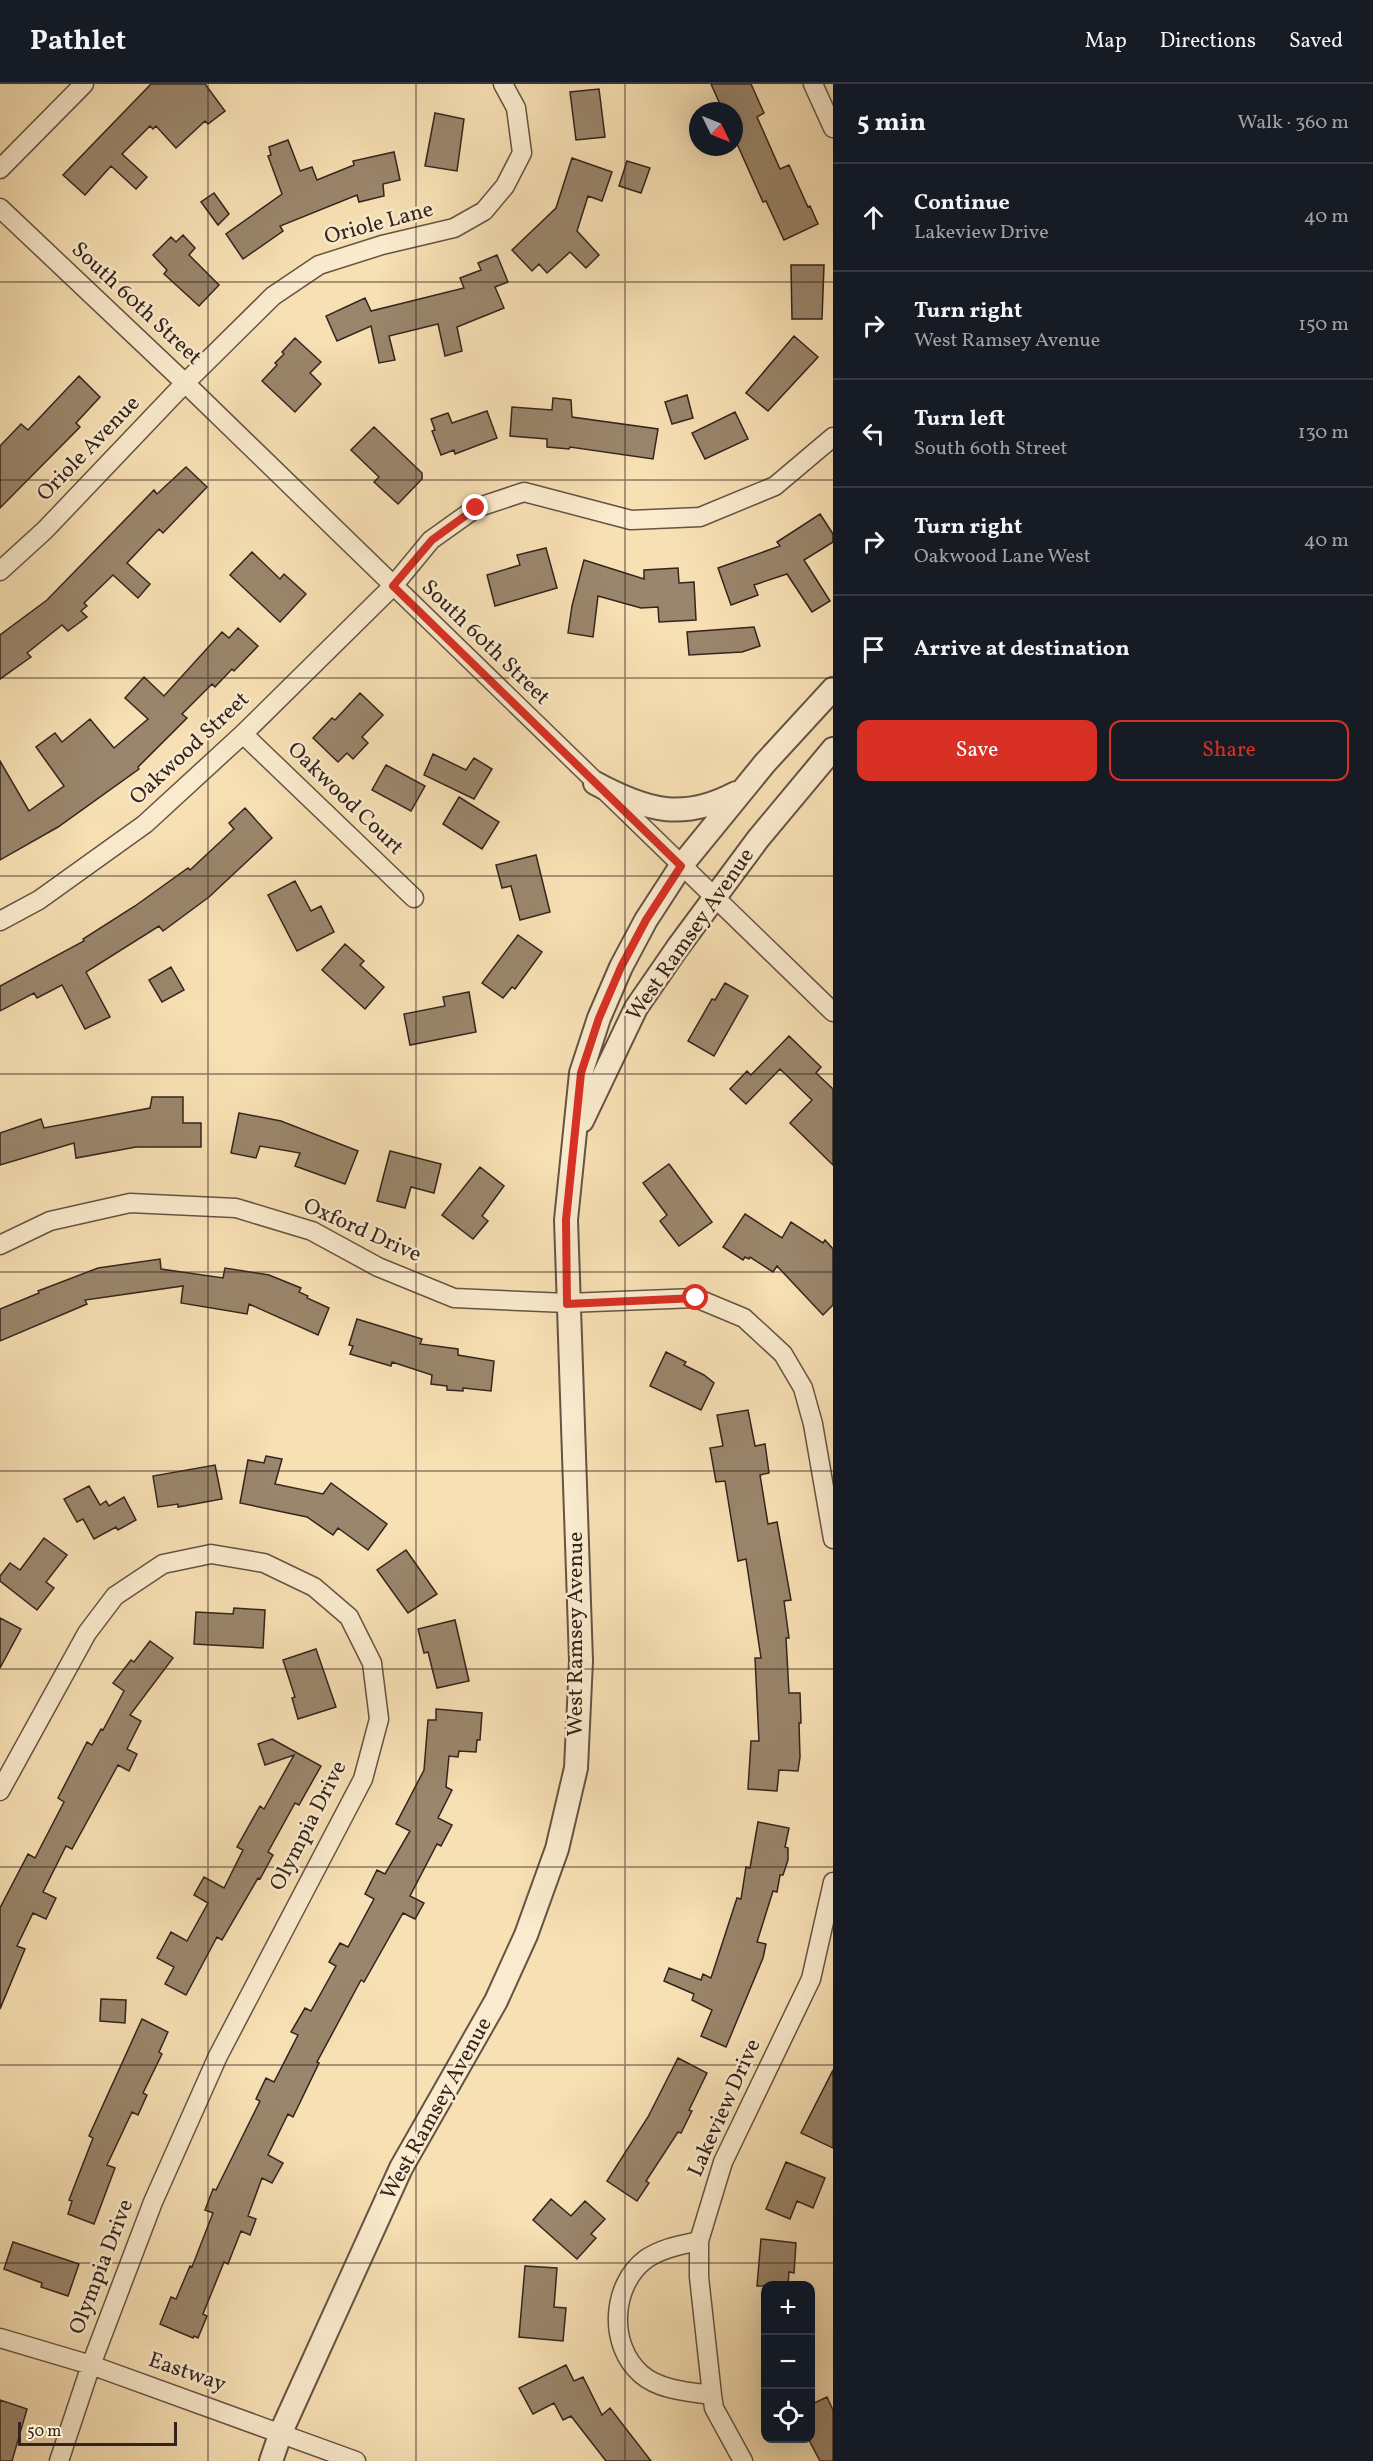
<!DOCTYPE html>
<html lang="en">
<head>
<meta charset="utf-8">
<style>
  body { margin:0; font-family:Vollkorn,serif; background:#242831; color:#f1f3f6 }
  .controls { position:absolute; right:18px; bottom:18px; display:grid; overflow:hidden; border-radius:12px; box-shadow:0 6px 24px #0002 }
  .controls button { width:54px; height:54px; display:grid; place-items:center; padding:0; border:0; border-bottom:2px solid #363941; background:#171b24; color:#f1f3f6; font:30px sans-serif }
  .compass { position:absolute; left:689px; top:18px; width:54px; height:54px; border-radius:50%; background:#171b24; box-shadow:0 6px 24px #0002; rotate:133deg }
  .scale { position:absolute; left:18px; bottom:15px; width:159px; box-sizing:border-box; padding-left:6px; border:3px solid #35241d; border-top:0; font-size:16px; line-height:21px; white-space:nowrap; color:#35241d; -webkit-text-stroke:4px #faebce; paint-order:stroke }
  .stop { position:absolute; width:18px; height:18px; margin:-14px; border:4px solid #d93025; border-radius:50%; background:#fff }
  .stop.end { background:#d93025; border-color:#fff; box-shadow:0 2px 6px #0008 }
  .list { margin:0; padding:0; list-style:none }
  h2 { display:flex; justify-content:space-between; align-items:center; height:78px; margin:0; padding:0 24px; font-size:26px }
  h2 small { font-size:20px; font-weight:400; color:#9ea1a6 }
  .list li { display:grid; grid-template-columns:39px 1fr auto; gap:18px; align-items:center; box-sizing:border-box; height:108px; padding:0 24px; border-top:2px solid #363941 }
  .list b { display:block; font-size:22px; white-space:nowrap }
  .list p { margin:0; font-size:20px; white-space:nowrap; color:#9ea1a6 }
  .list em { font-size:20px; font-style:normal; color:#9ea1a6 }
  .actions { display:flex; gap:12px; padding:18px 24px }
  .actions a { flex:1; padding:14px 0; border:2px solid #d93025; border-radius:12px; text-align:center; font-size:21px; color:#d93025 }
  .actions .main { background:#d93025; color:#fff }
  .icon { flex:none; width:33px; height:33px; fill:none; stroke:currentColor; stroke-width:2; stroke-linecap:round; stroke-linejoin:round }
  .map { position:relative; flex:none; width:833px; height:2377px; overflow:hidden }
  header { display:flex; align-items:center; gap:36px; box-sizing:border-box; height:84px; padding:0 30px; background:#171b24; border-bottom:2px solid #363941 }
  header strong { font-size:28px }
  nav { display:flex; gap:33px; margin-inline-start:auto; font-size:21px }
  main { display:flex }
  aside { flex:1; background:#171b24 }
  .map>svg:first-child { display:block }
  .building { fill:#9a866c; stroke:#35241d; stroke-width:1.5 }
  .lines { fill:none; stroke-linecap:round; stroke-linejoin:round }
  .minor-casing { stroke:#665343; stroke-width:21 }
  .tertiary-casing { stroke:#665343; stroke-width:26 }
  .minor { stroke:#faebce; stroke-width:18 }
  .tertiary { stroke:#faebce; stroke-width:22 }
  .route { stroke:#d93025; stroke-width:8 }
  .grid { fill:none; stroke:#35241d; stroke-width:1.5; stroke-opacity:0.55 }
  .labels { text-anchor:middle; dominant-baseline:central; stroke-width:5; stroke-linejoin:round; paint-order:stroke }
  .street-label { font-size:22px; fill:#35241d; stroke:#faebce }
</style>
</head>
<body>
<header>
<strong>Pathlet</strong>
<nav><a>Map</a><a>Directions</a><a>Saved</a></nav>
</header>
<main>
<div class="map">
<svg width="833" height="2377" viewBox="0 0 833 2377">
  <rect width="100%" height="100%" fill="#f7e0b4"/>
  <filter id="stains"><feTurbulence type="fractalNoise" baseFrequency=".00333" numOctaves="4"/><feColorMatrix values="0 0 0 0 .2 0 0 0 0 .09 0 0 0 0 .02 0 0 0 .5 -.17"/></filter>
  <radialGradient id="worn" r=".72"><stop offset=".6" stop-color="#630" stop-opacity="0"/><stop offset="1" stop-color="#630" stop-opacity=".3"/></radialGradient>
  <!-- building -->
  <path class="building" d="M 151,0 L 205,0 L 225,27 L 208,40 L 205,37 L 176,64 L 156,42 L 153,45 L 150,42 L 122,70 L 147,93 L 136,105 L 111,82 L 85,111 L 63,91 Z
    M 711,0 L 751,0 L 764,29 L 757,33 L 780,85 L 789,81 L 808,123 L 810,122 L 818,140 L 784,156 L 766,117 L 763,118 L 734,53 L 734,27 L 723,27 Z
    M 599,5 L 605,53 L 576,56 L 570,8 Z
    M 435,29 L 464,35 L 457,87 L 425,82 Z
    M 288,56 L 300,87 L 312,83 L 317,96 L 354,81 L 353,77 L 394,68 L 400,96 L 383,100 L 384,112 L 359,118 L 357,111 L 280,142 L 283,147 L 243,175 L 226,150 L 282,110 L 268,72 L 271,71 L 269,63 Z
    M 572,74 L 612,88 L 602,117 L 588,112 L 577,147 L 599,171 L 586,184 L 570,168 L 547,189 L 539,180 L 532,187 L 512,166 L 556,124 Z
    M 627,77 L 650,84 L 641,109 L 619,102 Z
    M 214,109 L 229,130 L 218,141 L 201,118 Z
    M 183,151 L 195,164 L 189,171 L 219,201 L 199,222 L 164,190 L 167,186 L 153,171 L 171,153 L 176,158 Z
    M 497,171 L 508,198 L 495,203 L 504,224 L 457,243 L 462,267 L 445,272 L 438,240 L 389,252 L 395,276 L 379,279 L 371,242 L 337,257 L 326,232 L 365,214 L 371,227 L 464,204 L 460,194 L 481,186 L 478,179 Z
    M 791,181 L 824,181 L 822,235 L 792,235 Z
    M 794,252 L 818,273 L 768,327 L 746,309 Z
    M 295,254 L 321,278 L 310,289 L 321,300 L 295,328 L 262,297 L 277,281 L 275,279 L 284,270 L 282,268 Z
    M 79,292 L 100,313 L 76,339 L 80,343 L 0,424 L 0,362 L 21,340 L 28,346 Z
    M 687,311 L 693,334 L 672,340 L 665,318 Z
    M 553,314 L 571,316 L 572,333 L 658,345 L 653,375 L 570,363 L 569,365 L 547,363 L 547,355 L 510,352 L 512,323 L 552,326 Z
    M 487,327 L 497,354 L 455,370 L 454,366 L 441,371 L 432,347 L 435,346 L 431,335 L 448,329 L 452,339 Z
    M 735,328 L 748,355 L 705,375 L 692,349 Z
    M 374,343 L 422,389 L 422,395 L 398,420 L 374,398 L 379,393 L 351,366 Z
    M 186,383 L 207,403 L 163,449 L 159,445 L 127,479 L 150,500 L 138,514 L 113,491 L 84,519 L 87,522 L 81,527 L 87,533 L 68,547 L 62,541 L 27,569 L 31,573 L 0,595 L 0,551 L 47,516 L 154,406 L 157,410 Z
    M 820,430 L 833,450 L 833,458 L 804,476 L 830,517 L 812,528 L 787,490 L 754,501 L 758,511 L 731,521 L 718,484 L 780,462 L 777,458 Z
    M 546,464 L 557,504 L 495,522 L 487,491 L 520,481 L 517,471 Z
    M 252,468 L 280,495 L 284,490 L 306,510 L 280,538 L 230,491 Z
    M 584,476 L 644,495 L 644,486 L 678,484 L 679,499 L 694,498 L 696,536 L 659,538 L 658,523 L 641,524 L 598,512 L 593,553 L 568,549 L 572,522 Z
    M 754,543 L 760,562 L 742,568 L 689,571 L 687,548 Z
    M 238,544 L 258,562 L 234,587 L 232,585 L 215,603 L 212,600 L 182,630 L 187,634 L 138,683 L 139,685 L 58,743 L 0,776 L 0,677 L 29,727 L 64,702 L 36,663 L 55,649 L 62,658 L 90,635 L 114,664 L 148,635 L 125,614 L 144,593 L 164,612 L 222,548 L 229,554 Z
    M 360,609 L 383,631 L 362,653 L 368,659 L 353,675 L 347,669 L 338,678 L 313,654 L 332,634 L 335,636 Z
    M 433,670 L 466,686 L 474,674 L 492,685 L 474,715 L 424,691 Z
    M 386,681 L 425,702 L 411,727 L 372,706 Z
    M 459,713 L 499,738 L 482,765 L 443,740 Z
    M 245,724 L 272,754 L 209,813 L 163,847 L 159,842 L 86,888 L 110,933 L 85,945 L 62,901 L 37,914 L 34,909 L 0,927 L 0,902 L 84,857 L 83,855 L 135,822 L 188,784 L 190,786 L 234,745 L 229,739 Z
    M 536,771 L 550,828 L 520,836 L 511,802 L 502,804 L 496,781 Z
    M 295,797 L 311,827 L 321,822 L 334,848 L 297,867 L 268,811 Z
    M 518,851 L 542,868 L 515,905 L 512,903 L 503,914 L 482,899 Z
    M 345,860 L 364,877 L 360,881 L 384,903 L 365,925 L 322,886 Z
    M 171,883 L 184,906 L 162,918 L 149,896 Z
    M 725,899 L 748,912 L 714,972 L 688,957 L 712,915 L 715,916 Z
    M 469,908 L 476,948 L 410,961 L 404,930 L 445,922 L 443,913 Z
    M 789,952 L 821,983 L 816,989 L 833,1005 L 833,1081 L 790,1039 L 812,1016 L 780,985 L 746,1020 L 730,1005 L 747,987 L 751,991 Z
    M 152,1013 L 183,1013 L 183,1039 L 201,1039 L 201,1063 L 136,1063 L 76,1074 L 74,1059 L 0,1081 L 0,1049 L 41,1035 L 44,1044 L 150,1024 Z
    M 239,1029 L 281,1037 L 358,1067 L 345,1100 L 295,1082 L 300,1069 L 260,1062 L 256,1074 L 231,1069 Z
    M 390,1067 L 441,1080 L 434,1109 L 411,1103 L 405,1124 L 377,1117 Z
    M 669,1080 L 712,1138 L 679,1162 L 660,1137 L 667,1131 L 643,1099 Z
    M 480,1083 L 504,1102 L 482,1132 L 488,1137 L 473,1155 L 442,1131 Z
    M 745,1130 L 782,1154 L 791,1138 L 823,1159 L 825,1156 L 833,1165 L 833,1221 L 823,1231 L 777,1182 L 773,1188 L 750,1173 L 749,1175 L 745,1173 L 743,1176 L 723,1163 Z
    M 160,1175 L 161,1185 L 223,1194 L 225,1184 L 269,1191 L 301,1204 L 299,1208 L 308,1212 L 307,1214 L 329,1224 L 318,1251 L 249,1220 L 247,1230 L 181,1219 L 183,1202 L 85,1216 L 87,1220 L 0,1257 L 0,1225 L 39,1209 L 38,1207 L 98,1184 Z
    M 357,1235 L 422,1255 L 420,1260 L 458,1265 L 458,1271 L 494,1277 L 491,1307 L 463,1304 L 463,1307 L 447,1306 L 447,1302 L 431,1300 L 432,1291 L 392,1278 L 391,1282 L 350,1270 L 353,1262 L 349,1261 Z
    M 666,1268 L 686,1278 L 684,1281 L 704,1291 L 714,1299 L 701,1326 L 650,1302 Z
    M 748,1326 L 755,1362 L 765,1360 L 769,1389 L 760,1391 L 768,1440 L 777,1438 L 791,1516 L 784,1517 L 789,1554 L 786,1554 L 789,1609 L 800,1609 L 801,1639 L 799,1639 L 800,1673 L 798,1687 L 779,1686 L 777,1707 L 748,1705 L 751,1657 L 759,1657 L 755,1574 L 761,1574 L 746,1475 L 738,1477 L 725,1397 L 716,1398 L 710,1364 L 723,1362 L 717,1331 Z
    M 266,1372 L 282,1375 L 275,1400 L 323,1410 L 331,1399 L 387,1440 L 368,1466 L 338,1444 L 333,1451 L 307,1433 L 240,1419 L 248,1376 L 264,1379 Z
    M 215,1381 L 222,1415 L 178,1423 L 178,1420 L 158,1423 L 153,1392 Z
    M 89,1402 L 100,1421 L 106,1417 L 109,1422 L 124,1413 L 136,1436 L 118,1446 L 116,1443 L 94,1455 L 83,1435 L 77,1438 L 64,1415 Z
    M 44,1454 L 67,1471 L 46,1498 L 54,1504 L 37,1526 L 0,1497 L 0,1492 L 10,1479 L 20,1486 Z
    M 406,1466 L 437,1510 L 408,1529 L 377,1486 Z
    M 234,1524 L 265,1526 L 263,1564 L 194,1560 L 196,1528 L 233,1530 Z
    M 0,1534 L 21,1545 L 0,1584 Z
    M 455,1536 L 469,1597 L 437,1604 L 428,1568 L 424,1569 L 418,1545 Z
    M 150,1557 L 173,1574 L 130,1631 L 141,1637 L 127,1665 L 137,1670 L 129,1687 L 118,1681 L 72,1765 L 66,1762 L 43,1808 L 56,1814 L 46,1835 L 33,1829 L 17,1862 L 25,1865 L 0,1925 L 0,1824 L 28,1770 L 35,1774 L 64,1718 L 58,1714 L 87,1658 L 92,1661 L 101,1645 L 103,1646 L 124,1607 L 113,1599 L 131,1576 L 134,1578 Z
    M 316,1565 L 336,1623 L 298,1635 L 292,1614 L 295,1613 L 283,1576 Z
    M 436,1625 L 482,1629 L 480,1656 L 477,1656 L 476,1668 L 459,1667 L 458,1673 L 449,1672 L 446,1703 L 452,1706 L 438,1734 L 452,1741 L 441,1762 L 437,1760 L 410,1812 L 424,1819 L 415,1835 L 403,1829 L 364,1898 L 361,1896 L 317,1978 L 319,1979 L 293,2033 L 288,2030 L 268,2071 L 283,2079 L 272,2099 L 262,2094 L 248,2132 L 256,2135 L 250,2151 L 241,2147 L 228,2180 L 224,2178 L 203,2230 L 207,2232 L 198,2254 L 194,2252 L 193,2254 L 160,2240 L 171,2213 L 176,2215 L 190,2182 L 192,2183 L 213,2129 L 205,2126 L 213,2105 L 216,2106 L 260,2017 L 256,2015 L 266,1994 L 274,1998 L 298,1951 L 291,1948 L 305,1924 L 311,1927 L 336,1882 L 329,1878 L 340,1859 L 348,1863 L 374,1815 L 365,1810 L 377,1786 L 385,1790 L 410,1747 L 396,1740 L 424,1686 L 428,1636 L 436,1636 Z
    M 272,1655 L 321,1682 L 299,1721 L 295,1719 L 268,1768 L 273,1771 L 260,1795 L 258,1794 L 222,1856 L 217,1853 L 186,1911 L 165,1900 L 174,1883 L 157,1874 L 171,1848 L 187,1857 L 208,1819 L 194,1811 L 204,1793 L 224,1804 L 243,1766 L 237,1763 L 260,1722 L 264,1725 L 294,1671 L 265,1681 L 258,1660 Z
    M 758,1738 L 789,1744 L 785,1763 L 788,1764 L 788,1776 L 783,1791 L 780,1791 L 777,1808 L 773,1807 L 757,1858 L 766,1860 L 763,1874 L 726,1963 L 701,1952 L 712,1926 L 692,1916 L 694,1910 L 664,1897 L 669,1884 L 701,1896 L 703,1890 L 711,1894 L 737,1814 L 741,1815 L 746,1783 L 750,1784 Z
    M 101,1915 L 126,1916 L 125,1939 L 100,1937 Z
    M 142,1935 L 168,1948 L 159,1968 L 162,1970 L 143,2009 L 147,2011 L 138,2031 L 132,2028 L 107,2081 L 115,2084 L 94,2140 L 68,2130 L 72,2117 L 69,2116 L 93,2054 L 89,2052 Z
    M 678,1974 L 707,1989 L 689,2026 L 692,2027 L 681,2049 L 678,2048 L 646,2097 L 649,2099 L 637,2117 L 607,2097 L 648,2033 Z
    M 833,1986 L 833,2064 L 801,2049 Z
    M 786,2078 L 825,2094 L 813,2124 L 797,2117 L 790,2135 L 766,2125 Z
    M 551,2115 L 571,2132 L 585,2117 L 605,2135 L 591,2150 L 596,2154 L 577,2175 L 533,2136 Z
    M 761,2155 L 796,2159 L 794,2189 L 789,2188 L 788,2202 L 757,2202 Z
    M 13,2158 L 79,2180 L 68,2212 L 41,2203 L 42,2199 L 4,2185 Z
    M 525,2182 L 557,2184 L 554,2223 L 566,2224 L 563,2257 L 519,2253 Z
    M 566,2281 L 574,2297 L 583,2293 L 602,2331 L 610,2324 L 651,2377 L 606,2377 L 571,2332 L 563,2336 L 554,2319 L 533,2330 L 519,2304 Z
    M 827,2313 L 833,2326 L 833,2377 L 820,2377 L 810,2358 L 810,2321 Z
    M 0,2316 L 27,2325 L 12,2377 L 0,2377 Z"/>
  <g class="lines">
    <defs>
      <path id="minor" d="M 813,0 L 833,44
        M 0,85 L 84,0
        M 0,124 L 185,299 L 833,928
        M 0,487 L 45,446 L 185,299 L 273,212 L 319,181 L 382,161 L 454,144 L 484,127 L 505,102 L 522,69 L 516,24 L 503,0
        M 243,650 L 414,814
        M 0,837 L 39,816 L 145,740 L 243,650 L 393,502 L 431,456 L 476,424 L 524,408 L 631,436 L 700,433 L 775,402 L 833,353
        M 0,1161 L 50,1137 L 130,1119 L 236,1124 L 312,1147 L 378,1183 L 454,1214 L 567,1219 L 696,1214 L 744,1234 L 783,1270 L 803,1304 L 813,1340 L 833,1455
        M 0,1707 L 87,1549 L 115,1512 L 163,1480 L 211,1470 L 264,1479 L 314,1503 L 349,1533 L 372,1579 L 379,1635 L 363,1695 L 218,1972 L 153,2118 L 91,2281 L 59,2377
        M 699,2157 C 681,2161 662,2164 646,2175 C 611,2201 608,2261 641,2290 C 659,2306 689,2308 712,2311
        M 0,2254 L 91,2281 L 356,2377
        M 743,2377 L 714,2324 L 712,2311 L 699,2193 L 699,2157 L 723,2078 L 811,1895 L 833,1798"/>
      <path id="tertiary" d="M 595,699 C 647,727 683,737 736,709
        M 582,1037 L 636,924 L 678,863 L 758,755 L 833,665
        M 271,2377 L 281,2348 L 401,2084 L 496,1917 L 526,1851 L 557,1765 L 576,1684 L 581,1577 L 566,1136 L 581,989 L 599,934 L 621,883 L 646,836 L 681,782 L 765,679 L 833,605"/>
    </defs>
    <!-- minor casing -->
    <use href="#minor" class="minor-casing"/>
    <!-- tertiary casing -->
    <use href="#tertiary" class="tertiary-casing"/>
    <!-- minor -->
    <use href="#minor" class="minor"/>
    <!-- tertiary -->
    <use href="#tertiary" class="tertiary"/>
  </g>
  <g class="lines">
    <!-- route -->
    <path class="route" d="M 476,424 L 432,456 L 393,502 L 681,782 L 646,836 L 621,883 L 599,934 L 581,989 L 566,1136 L 567,1220 L 696,1214"/>
  </g>
  <!-- grid -->
  <path class="grid" d="M 208,0 L 208,2377M 416,0 L 416,2377M 625,0 L 625,2377M 0,198 L 833,198M 0,396 L 833,396M 0,594 L 833,594M 0,792 L 833,792M 0,990 L 833,990M 0,1188 L 833,1188M 0,1387 L 833,1387M 0,1585 L 833,1585M 0,1783 L 833,1783M 0,1981 L 833,1981M 0,2179 L 833,2179"/>
  <g class="labels">
    <!-- street labels -->
    <g class="street-label">
      <text transform="translate(379 140) rotate(-15)">Oriole Lane</text>
      <text transform="translate(136 220) rotate(43)">South 60th Street</text>
      <text transform="translate(89 365) rotate(-46)">Oriole Avenue</text>
      <text transform="translate(485 559) rotate(44)">South 60th Street</text>
      <text transform="translate(190 665) rotate(-43)">Oakwood Street</text>
      <text transform="translate(345 715) rotate(44)">Oakwood Court</text>
      <text transform="translate(691 851) rotate(-55)">West Ramsey Avenue</text>
      <text transform="translate(362 1147) rotate(24)">Oxford Drive</text>
      <text transform="translate(576 1550) rotate(-90)">West Ramsey Avenue</text>
      <text transform="translate(309 1742) rotate(-63)">Olympia Drive</text>
      <text transform="translate(725 2024) rotate(-66)">Lakeview Drive</text>
      <text transform="translate(437 2025) rotate(-61)">West Ramsey Avenue</text>
      <text transform="translate(102 2183) rotate(-69)">Olympia Drive</text>
      <text transform="translate(187 2289) rotate(19)">Eastway</text>
    </g>
  </g>
  <rect width="100%" height="100%" filter="url(#stains)"/>
  <rect width="100%" height="100%" fill="url(#worn)"/>
</svg>
<div class="controls">
<button>+</button>
<button>−</button>
<button><svg class="icon" aria-label="locate" viewBox="0 0 24 24"><circle cx="12" cy="12" r="6"/><path d="M12 2v4M12 18v4M2 12h4M18 12h4"/></svg></button>
</div>
<svg class="compass" viewBox="-18 -18 36 36"><path d="M0-13l5 13h-10z" fill="#e53935"/><path d="M0 13l5-13h-10z" fill="#9ea1a6"/></svg>
<div class="scale">50 m</div>
<div class="stop" style="left:696px;top:1214px"></div>
<div class="stop end" style="left:476px;top:424px"></div>
</div>
<aside>
<h2>5 min<small>Walk · 360 m</small></h2>
<ul class="list">
<li><svg class="icon" aria-label="ahead" viewBox="0 0 24 24"><path d="M12 20V5M6 11l6-6 6 6"/></svg><div><b>Continue</b><p>Lakeview Drive</p></div><em>40 m</em></li>
<li><svg class="icon" aria-label="right" viewBox="0 0 24 24"><path d="M7 20v-9h11M14 6l5 5-5 5"/></svg><div><b>Turn right</b><p>West Ramsey Avenue</p></div><em>150 m</em></li>
<li><svg class="icon" aria-label="left" viewBox="0 0 24 24"><path d="M17 20v-9H6M10 6l-5 5 5 5"/></svg><div><b>Turn left</b><p>South 60th Street</p></div><em>130 m</em></li>
<li><svg class="icon" aria-label="right" viewBox="0 0 24 24"><path d="M7 20v-9h11M14 6l5 5-5 5"/></svg><div><b>Turn right</b><p>Oakwood Lane West</p></div><em>40 m</em></li>
<li><svg class="icon" aria-label="arrive" viewBox="0 0 24 24"><path d="M6 21V4h12l-3 4 3 4H6"/></svg><div><b>Arrive at destination</b></div></li>
</ul>
<div class="actions"><a class="main">Save</a><a>Share</a></div>
</aside>
</main>
</body>
</html>
